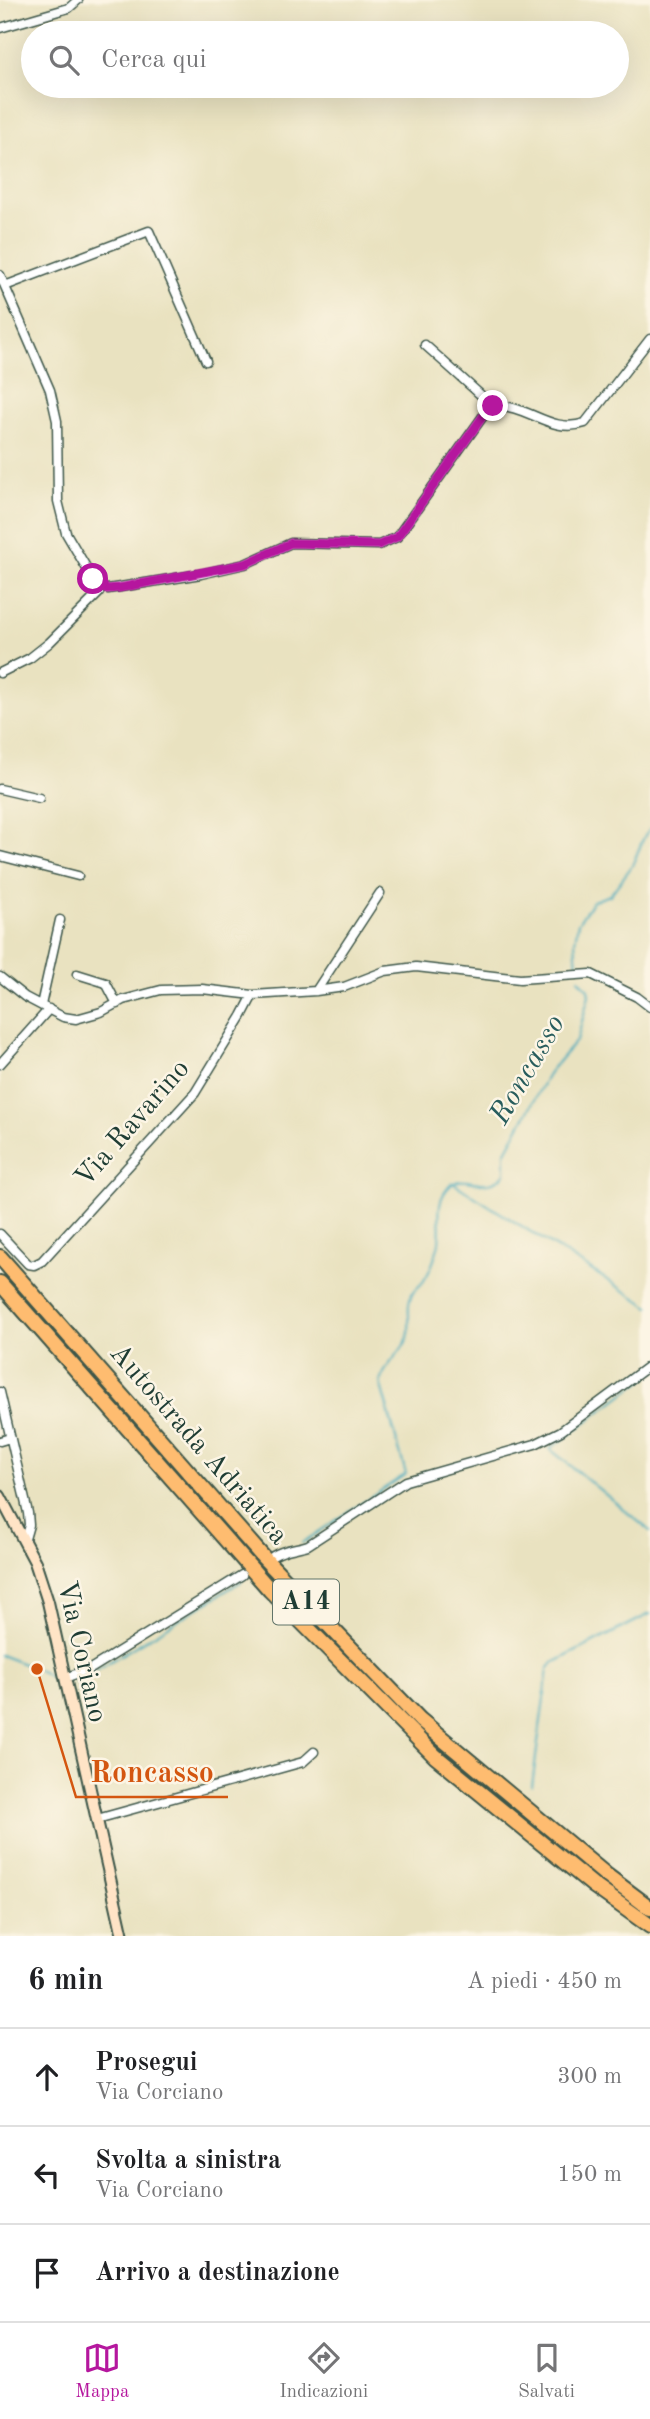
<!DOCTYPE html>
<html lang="it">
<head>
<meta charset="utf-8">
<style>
  body { margin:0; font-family:"Old Standard TT",serif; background:#f2f2f2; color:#202124 }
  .stop { position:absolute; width:21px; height:21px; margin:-16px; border:5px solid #b5179e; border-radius:50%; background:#fff }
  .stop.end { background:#b5179e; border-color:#fff; box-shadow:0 2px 7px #0008 }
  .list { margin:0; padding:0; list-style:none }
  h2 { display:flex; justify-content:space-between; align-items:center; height:91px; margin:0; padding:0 28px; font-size:30px }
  h2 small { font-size:23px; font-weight:400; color:#757577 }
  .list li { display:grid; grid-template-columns:46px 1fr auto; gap:21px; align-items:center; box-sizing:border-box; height:98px; padding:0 28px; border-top:2px solid #e0e0e0 }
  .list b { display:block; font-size:26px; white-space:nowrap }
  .list p { margin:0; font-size:23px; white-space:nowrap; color:#757577 }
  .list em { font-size:23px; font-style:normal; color:#757577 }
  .icon { flex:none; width:38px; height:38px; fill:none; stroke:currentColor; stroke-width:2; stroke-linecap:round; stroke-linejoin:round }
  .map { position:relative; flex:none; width:650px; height:1936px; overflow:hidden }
  .search { position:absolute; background:#fff; box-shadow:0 7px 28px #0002; left:21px; right:21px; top:21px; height:77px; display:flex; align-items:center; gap:18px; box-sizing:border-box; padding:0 24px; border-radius:38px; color:#757577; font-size:26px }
  .sheet { height:385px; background:#fff }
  nav { display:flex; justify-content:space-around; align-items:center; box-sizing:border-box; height:98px; border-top:2px solid #e0e0e0; background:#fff; font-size:19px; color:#757577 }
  nav a { display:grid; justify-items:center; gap:4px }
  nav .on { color:#b5179e }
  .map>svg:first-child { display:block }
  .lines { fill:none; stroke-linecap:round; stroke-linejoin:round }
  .stream { stroke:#3da9bd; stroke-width:2 }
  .street-casing { stroke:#3d5649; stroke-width:11 }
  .secondary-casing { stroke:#3d5649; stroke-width:14 }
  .highway-casing { stroke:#3d5649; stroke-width:18 }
  .street { stroke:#fff; stroke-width:8 }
  .secondary { stroke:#ffe4c6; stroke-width:10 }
  .highway { stroke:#febc70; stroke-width:14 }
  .route { stroke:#b5179e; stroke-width:9 }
  .labels { text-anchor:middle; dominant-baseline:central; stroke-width:5; stroke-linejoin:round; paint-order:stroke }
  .shield { fill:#fcf5e5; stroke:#617469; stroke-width:2 }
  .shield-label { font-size:26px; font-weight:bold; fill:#1f3d34 }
  .street-label { font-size:28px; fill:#1f3d34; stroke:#fcf5e5 }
  .water-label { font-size:30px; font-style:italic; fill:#285d5d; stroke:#fcf5e5 }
  .leader { fill:none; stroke:#d45610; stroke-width:2.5 }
  .callout-dot { fill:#d45610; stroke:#fcf5e5; stroke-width:2.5 }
  .callout-label { font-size:30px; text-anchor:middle; font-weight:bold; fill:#d45610; stroke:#fcf5e5; stroke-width:5; stroke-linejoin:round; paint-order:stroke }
</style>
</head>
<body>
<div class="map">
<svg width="650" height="1936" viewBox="0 0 650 1936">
  <rect width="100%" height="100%" fill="#fcf5e5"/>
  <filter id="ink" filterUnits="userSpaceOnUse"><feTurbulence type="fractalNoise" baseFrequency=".0143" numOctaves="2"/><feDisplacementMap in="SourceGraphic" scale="14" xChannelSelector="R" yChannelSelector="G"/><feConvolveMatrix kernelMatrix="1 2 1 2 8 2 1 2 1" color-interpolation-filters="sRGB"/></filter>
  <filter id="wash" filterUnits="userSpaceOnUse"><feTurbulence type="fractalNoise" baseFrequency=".00686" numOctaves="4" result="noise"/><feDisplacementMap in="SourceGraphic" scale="28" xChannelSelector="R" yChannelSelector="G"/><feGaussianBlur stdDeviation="1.57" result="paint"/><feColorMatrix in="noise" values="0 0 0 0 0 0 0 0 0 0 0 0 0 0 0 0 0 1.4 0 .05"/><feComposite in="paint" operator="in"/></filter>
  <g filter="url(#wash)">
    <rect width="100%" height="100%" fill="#e9e2c0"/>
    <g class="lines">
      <!-- stream -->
      <path class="stream" d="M 577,967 L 575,941 L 578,923 L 593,901 L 610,895 L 632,866 L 644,837 L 650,828
        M 453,1183 L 650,1307
        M 650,1374 L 550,1449 L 650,1531
        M 302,1543 L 406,1474 L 380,1382 C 386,1362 404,1351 408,1337 C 412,1323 405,1307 412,1294 C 415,1289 420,1286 423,1282 C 430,1272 435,1258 438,1247 C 444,1226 431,1203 451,1185 C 466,1172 485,1195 505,1174 L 505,1153 L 550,1071 L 577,1040 L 589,995 L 588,989 L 579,979
        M 0,1655 L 37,1669 L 55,1680
        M 75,1683 L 242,1581
        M 532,1786 L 548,1669 L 553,1663 L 650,1614"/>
    </g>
  </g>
  <g filter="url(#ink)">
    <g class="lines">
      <defs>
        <path id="street" d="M 0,28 L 69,8 L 78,0
          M 0,275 L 50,390 L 57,421 L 58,501 L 66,533 L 93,579 L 101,586
          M 5,286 L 149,231 L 206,361
          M 425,345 L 493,406
          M 108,589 L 201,574 L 245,564 L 291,543 L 379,545 L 397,537 L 486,412 L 493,406 C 527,403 550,435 585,423 L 650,339
          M 0,673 L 30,658 L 49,643 L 99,593
          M 0,789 L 39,798
          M 0,856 L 78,876
          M 77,974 L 106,983 L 117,1004
          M 0,977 L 25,997 L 63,1017 L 76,1019 L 101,1012 L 123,1000 L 161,990 L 202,989 L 253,995 L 316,991 L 344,987 L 385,971 L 416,967 L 520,979 L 591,974 L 637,997 L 650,1007
          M 316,991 L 380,893
          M 41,1005 L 60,920
          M 0,1064 L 49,1009
          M 0,1234 L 28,1264 L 34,1265 L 42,1261 L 195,1093 L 242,1016 L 253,995
          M 0,1392 L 28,1513 L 29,1525 L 25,1539
          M 0,1441 L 10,1438
          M 273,1556 C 284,1549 295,1549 308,1545 L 406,1481 L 535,1444 L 561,1431 L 650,1365
          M 65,1678 L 92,1668 L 242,1575
          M 97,1819 L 303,1762 L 314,1752"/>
        <path id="secondary" d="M 0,1496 L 35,1562 L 48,1602 L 123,1936"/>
        <path id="highway" d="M 0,1257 L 263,1557 L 420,1720 L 606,1875 L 650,1908
          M 0,1283 L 270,1590 L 435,1756 L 594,1886 L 650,1926"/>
      </defs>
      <!-- street casing -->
      <use href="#street" class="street-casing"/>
      <!-- secondary casing -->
      <use href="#secondary" class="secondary-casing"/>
      <!-- highway casing -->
      <use href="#highway" class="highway-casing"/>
      <!-- street -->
      <use href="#street" class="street"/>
      <!-- secondary -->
      <use href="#secondary" class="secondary"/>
      <!-- highway -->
      <use href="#highway" class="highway"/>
    </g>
  </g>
  <g class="lines" filter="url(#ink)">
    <!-- route -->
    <path class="route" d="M 93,579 L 107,589 L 119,588 L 245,564 L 291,543 L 379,545 L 397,537 L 486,412 L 493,406"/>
  </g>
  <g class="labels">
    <!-- shield labels -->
    <rect class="shield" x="273" y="1579.5" width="66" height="45" rx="5"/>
    <g class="shield-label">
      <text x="306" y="1602">A14</text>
    </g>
    <!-- street labels -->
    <g class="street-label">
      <text transform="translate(133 1124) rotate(-49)">Via Ravarino</text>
      <text transform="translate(198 1445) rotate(49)">Autostrada Adriatica</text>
      <text transform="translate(81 1652) rotate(77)">Via Coriano</text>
    </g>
    <!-- water labels -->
    <g class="water-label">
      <text transform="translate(528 1070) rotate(-60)">Roncasso</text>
    </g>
  </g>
  <!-- callouts -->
  <path class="leader" d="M37 1669L76 1797H228"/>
  <circle class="callout-dot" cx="37" cy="1669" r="7"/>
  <g class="callout-label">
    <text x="152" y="1782">Roncasso</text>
  </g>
</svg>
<div class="stop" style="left:93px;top:579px"></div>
<div class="stop end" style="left:493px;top:406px"></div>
<div class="search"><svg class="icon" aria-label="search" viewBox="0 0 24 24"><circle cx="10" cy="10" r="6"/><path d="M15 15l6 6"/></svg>Cerca qui</div>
</div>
<section class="sheet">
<h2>6 min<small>A piedi · 450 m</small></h2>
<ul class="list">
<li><svg class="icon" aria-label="ahead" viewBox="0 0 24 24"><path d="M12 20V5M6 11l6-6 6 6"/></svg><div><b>Prosegui</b><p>Via Corciano</p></div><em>300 m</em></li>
<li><svg class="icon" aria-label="left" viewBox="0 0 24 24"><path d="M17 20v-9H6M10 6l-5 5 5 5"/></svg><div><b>Svolta a sinistra</b><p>Via Corciano</p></div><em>150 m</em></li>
<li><svg class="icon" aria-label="arrive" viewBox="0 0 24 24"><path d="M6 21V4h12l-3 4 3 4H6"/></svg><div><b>Arrivo a destinazione</b></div></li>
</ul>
</section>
<nav>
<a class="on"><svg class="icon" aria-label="map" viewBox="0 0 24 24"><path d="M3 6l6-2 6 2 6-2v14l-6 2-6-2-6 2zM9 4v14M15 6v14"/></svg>Mappa</a>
<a><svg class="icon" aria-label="directions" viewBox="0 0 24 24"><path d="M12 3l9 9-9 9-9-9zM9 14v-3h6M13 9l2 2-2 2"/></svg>Indicazioni</a>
<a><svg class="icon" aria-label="saved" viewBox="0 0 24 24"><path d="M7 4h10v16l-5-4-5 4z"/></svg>Salvati</a>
</nav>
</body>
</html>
